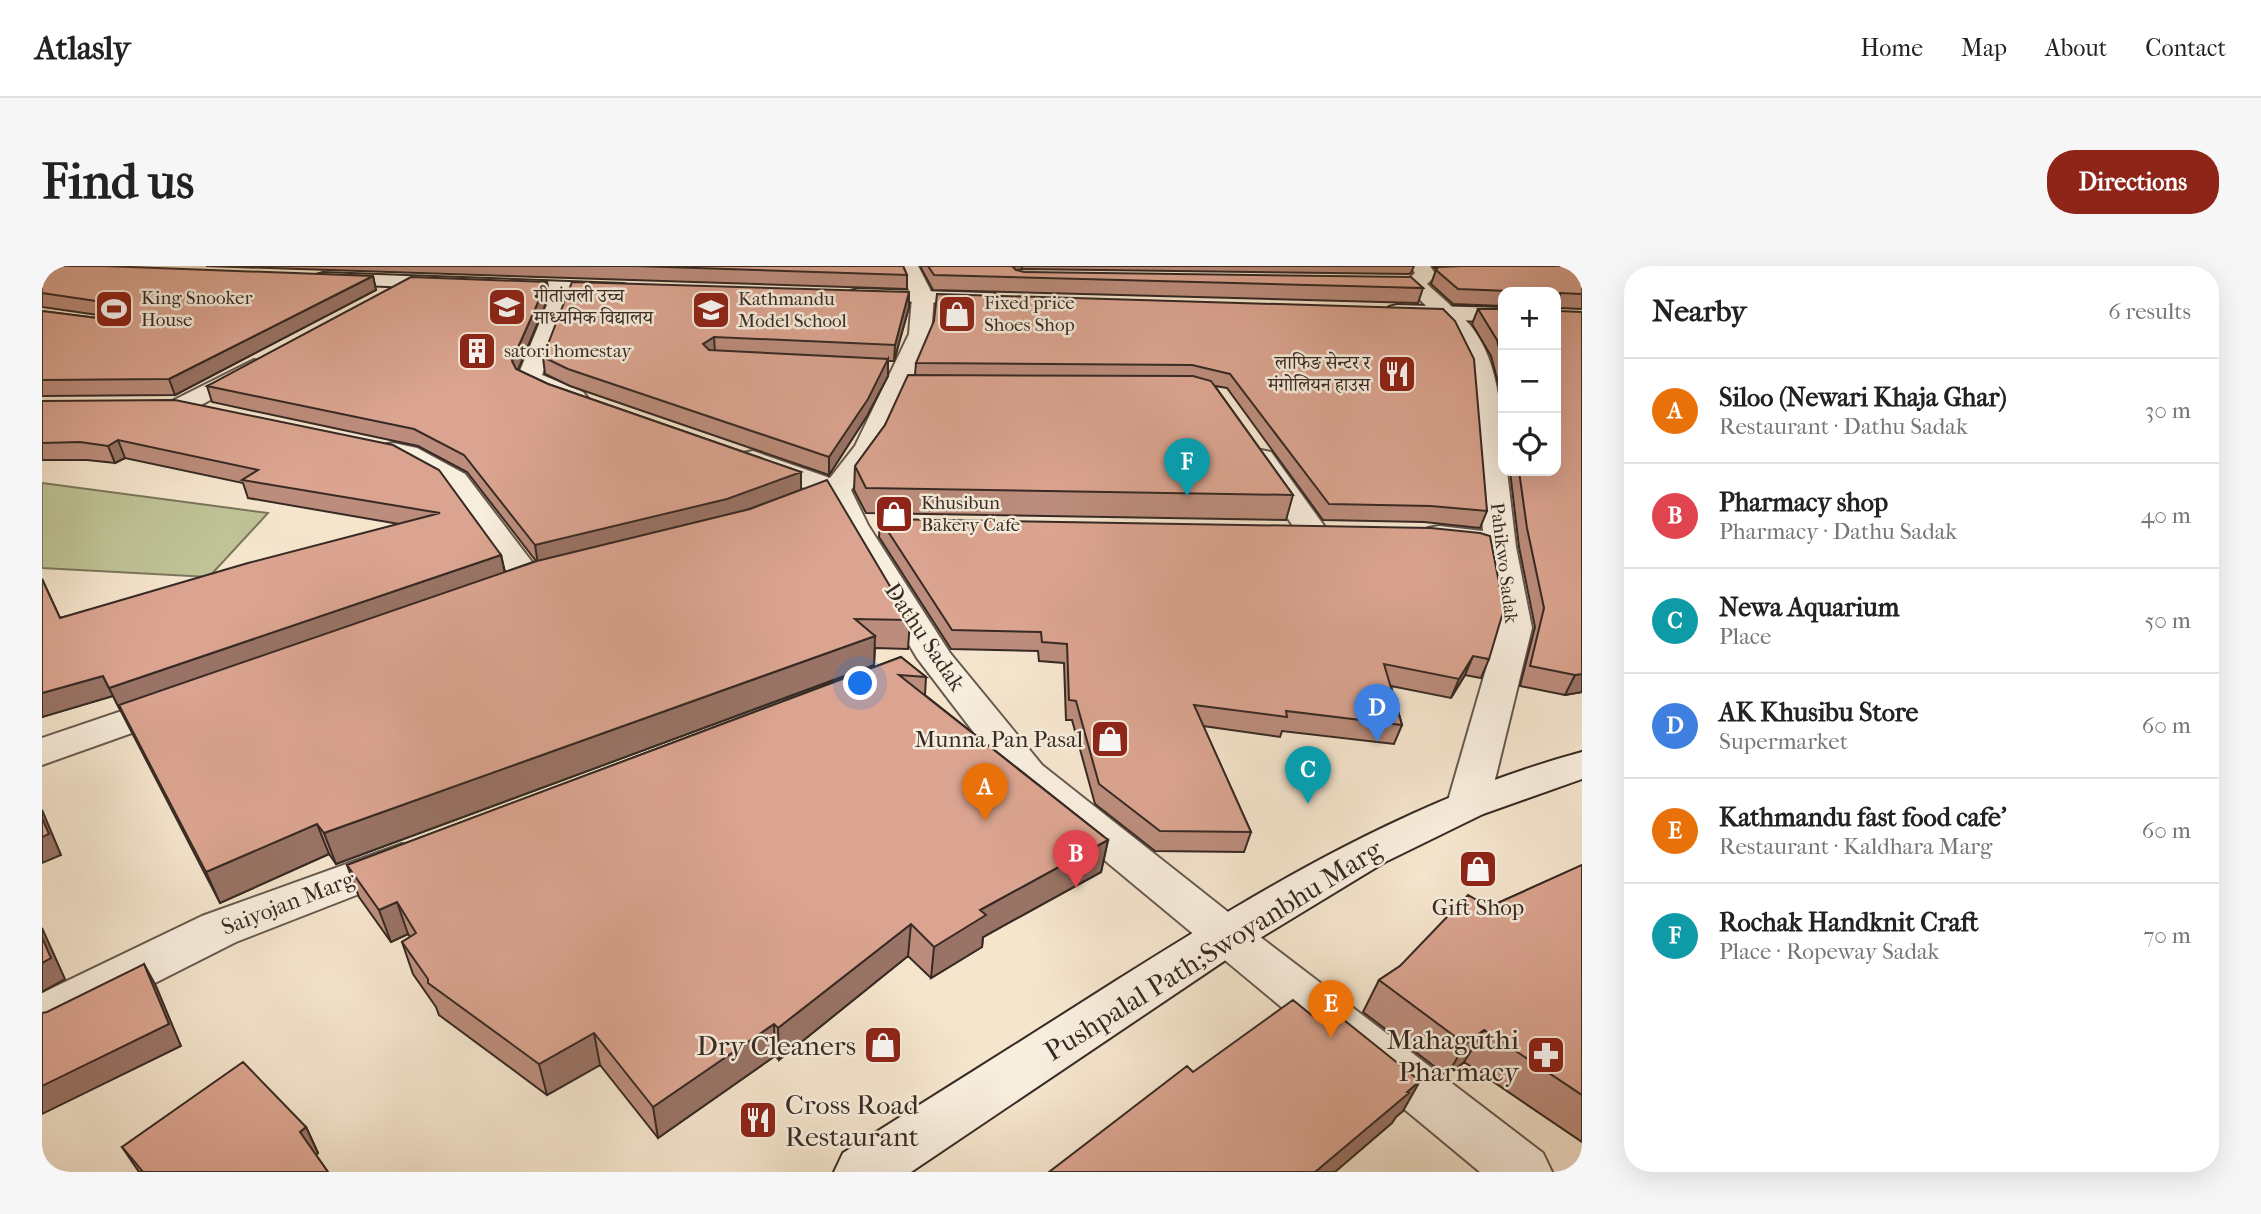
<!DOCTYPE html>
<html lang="en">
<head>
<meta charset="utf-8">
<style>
  body { margin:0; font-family:"IM FELL French Canon","Noto Serif Devanagari",serif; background:#f6f6f6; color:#222 }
  .controls { position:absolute; right:21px; top:21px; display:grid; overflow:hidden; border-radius:14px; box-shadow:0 7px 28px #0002 }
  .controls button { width:63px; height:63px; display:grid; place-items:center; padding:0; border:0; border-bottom:2px solid #e0e0e0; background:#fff; color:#222; font:35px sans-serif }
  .you { position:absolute; left:819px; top:418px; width:24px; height:24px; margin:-18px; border:5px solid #fff; border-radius:50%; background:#1a73e8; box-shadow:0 0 0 10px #1a73e833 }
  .badge { display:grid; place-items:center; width:46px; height:46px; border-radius:50%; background:#8f2418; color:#fff; font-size:23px; font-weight:700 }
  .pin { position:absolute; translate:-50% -58px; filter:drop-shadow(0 2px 4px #0008) }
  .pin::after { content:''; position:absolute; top:37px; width:24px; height:21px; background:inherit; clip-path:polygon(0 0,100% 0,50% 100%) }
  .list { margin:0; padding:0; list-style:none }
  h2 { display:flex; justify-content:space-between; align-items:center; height:91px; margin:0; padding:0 28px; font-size:30px }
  h2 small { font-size:23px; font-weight:400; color:#767676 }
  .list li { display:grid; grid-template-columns:46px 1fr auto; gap:21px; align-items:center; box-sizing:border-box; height:105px; padding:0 28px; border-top:2px solid #e0e0e0 }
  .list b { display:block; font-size:26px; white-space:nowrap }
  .list p { margin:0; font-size:23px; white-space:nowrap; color:#767676 }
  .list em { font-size:23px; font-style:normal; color:#767676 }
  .icon { flex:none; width:38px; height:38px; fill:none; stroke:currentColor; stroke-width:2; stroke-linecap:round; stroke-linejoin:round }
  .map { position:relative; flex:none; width:1540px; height:906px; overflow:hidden; border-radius:28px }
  header { display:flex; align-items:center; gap:42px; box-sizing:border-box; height:98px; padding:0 35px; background:#fff; border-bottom:2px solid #e0e0e0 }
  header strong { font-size:33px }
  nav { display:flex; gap:38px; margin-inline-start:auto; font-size:24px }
  .intro { display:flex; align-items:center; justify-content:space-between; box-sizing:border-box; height:168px; padding:0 42px }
  h1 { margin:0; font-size:49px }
  .button { padding:18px 32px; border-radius:28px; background:#8f2418; color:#fff; font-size:24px; font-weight:700 }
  main { display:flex; gap:42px; padding:0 42px }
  aside { flex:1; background:#fff; border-radius:28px; box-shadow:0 7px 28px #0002 }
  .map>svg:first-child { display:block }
  .green { fill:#bfc396; stroke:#7b765d; stroke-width:2 }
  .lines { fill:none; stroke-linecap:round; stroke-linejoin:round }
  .minor-casing { stroke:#66594e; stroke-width:4 }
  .secondary-casing { stroke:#372a24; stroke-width:4 }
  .minor { fill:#f8eede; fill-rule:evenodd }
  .secondary { fill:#f8eede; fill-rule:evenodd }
  .wall { fill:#bc8d7c; stroke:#372a24; stroke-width:2 }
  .shaded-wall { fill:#997365; stroke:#372a24; stroke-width:2 }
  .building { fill:#dba490; stroke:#372a24; stroke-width:2 }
  .labels { text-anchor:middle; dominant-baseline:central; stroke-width:5; stroke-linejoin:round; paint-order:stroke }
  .far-poi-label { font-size:19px; fill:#372a24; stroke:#f8eede; text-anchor:start }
  .far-street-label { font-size:19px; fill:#372a24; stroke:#f8eede }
  .street-label { font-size:23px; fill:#372a24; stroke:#f8eede }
  .poi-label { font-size:23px; fill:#372a24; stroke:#f8eede; text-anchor:end }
  .near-street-label { font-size:28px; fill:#372a24; stroke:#f8eede }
  .near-poi-label { font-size:28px; fill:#372a24; stroke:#f8eede; text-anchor:end }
</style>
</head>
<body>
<header>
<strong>Atlasly</strong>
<nav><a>Home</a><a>Map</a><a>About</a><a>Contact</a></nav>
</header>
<div class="intro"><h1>Find us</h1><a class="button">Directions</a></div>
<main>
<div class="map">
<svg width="1540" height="906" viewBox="0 0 1540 906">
  <rect width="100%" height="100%" fill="#f5e5cd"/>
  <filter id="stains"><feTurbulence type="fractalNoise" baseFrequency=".00286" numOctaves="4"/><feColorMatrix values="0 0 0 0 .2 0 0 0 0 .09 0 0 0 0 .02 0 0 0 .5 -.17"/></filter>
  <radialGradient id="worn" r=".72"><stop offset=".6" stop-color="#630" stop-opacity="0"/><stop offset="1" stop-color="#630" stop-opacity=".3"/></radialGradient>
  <!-- green -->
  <path class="green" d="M 0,217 L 226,247 L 167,311 L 0,302 Z"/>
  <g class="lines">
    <defs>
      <path id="minor" d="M 856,0 L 876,0 L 892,31 L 889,68 L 840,182 L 809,224 L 826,259 L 908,387 L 1000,499 L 1200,657 L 1501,887 L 1510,906 L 1438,906 L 972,519 L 875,392 L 796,259 L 786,237 L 769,242 L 759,239 L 754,233 L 759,227 L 767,224 L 701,199 L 697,193 L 701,187 L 711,185 L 788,212 L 813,180 L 867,68 L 870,31 Z
        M 1368,0 L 1388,0 L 1394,9 L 1385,18 C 1399,31 1415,44 1428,59 C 1459,96 1461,159 1461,205 L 1465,205 L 1474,281 L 1490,362 L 1447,538 L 1441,548 L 1426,552 L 1411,548 L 1405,538 L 1456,362 L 1443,286 L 1431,282 L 1386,276 L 1382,269 L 1386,262 L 1397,260 L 1441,265 L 1429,107 L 1410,67 L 1362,17 L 1373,7 Z
        M 522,16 L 529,18 L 532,22 L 500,109 L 541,126 L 545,131 L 541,136 L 532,139 L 478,117 L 475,112 L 512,22 L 515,18 Z
        M 212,94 L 220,96 L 224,101 L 220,106 L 148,145 L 139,148 L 130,145 L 126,140 L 130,135 Z
        M 351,177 L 375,182 L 423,208 L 503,313 L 499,320 L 487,323 L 475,320 L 403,220 L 356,194 L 341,191 L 337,185 L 341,179 Z
        M 1219,184 L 1229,186 L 1283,261 L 1287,268 L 1283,275 L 1272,277 L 1261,275 L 1205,192 L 1209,186 Z
        M 133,427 L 146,431 L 152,439 L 146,447 L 0,499 L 0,472 Z
        M 360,578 L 376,583 L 382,594 L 376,605 L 194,676 L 18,765 L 0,771 L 0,727 L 160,650 Z"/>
      <path id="secondary" d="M 281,7 L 581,18 L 588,20 L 591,24 L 588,28 L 581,30 L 274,17 L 271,13 L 274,9 Z
        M 816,23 L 945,27 L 953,28 L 956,33 L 953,38 L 945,39 L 809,33 L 805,29 L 809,25 Z
        M 1355,39 L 1461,42 L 1461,56 L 1347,51 L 1344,46 L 1347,41 Z
        M 1540,486 L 1540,513 L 1441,548 L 1343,596 L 1200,683 L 869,906 L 792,906 L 801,887 C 892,830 984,772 1075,714 C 1223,621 1370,532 1540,486 Z"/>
    </defs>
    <!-- minor casing -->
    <use href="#minor" class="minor-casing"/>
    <!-- secondary casing -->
    <use href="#secondary" class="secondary-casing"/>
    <!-- minor -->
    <use href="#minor" class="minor"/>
    <!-- secondary -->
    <use href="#secondary" class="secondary"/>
  </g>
  <!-- wall -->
  <path class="wall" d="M 0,0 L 331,10 L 334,24 L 133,129 L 0,130 L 0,45 L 63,53 L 70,51 L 0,41 Z
    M 164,0 L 861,0 L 865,9 L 865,23 Z
    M 878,0 L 1372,0 L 1369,7 L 1367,8 L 980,3 L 975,5 L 982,6 L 1381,22 L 1376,37 L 891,24 Z
    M 1391,0 L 1540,0 L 1540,43 L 1518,42 L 1540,426 L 1523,429 L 1478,420 L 1493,361 L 1477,281 L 1468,205 L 1514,205 L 1514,26 L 1461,26 L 1461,40 L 1411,38 L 1389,18 L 1394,4 L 1395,2 L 1392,2 Z
    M 505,16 L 507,30 L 476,104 L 506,118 L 759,206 L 759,224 L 868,354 L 866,383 L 833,382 L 832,399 L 294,598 L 287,588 L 178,637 L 71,430 L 0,451 L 0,313 L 18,352 L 357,258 L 206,232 L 201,217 L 83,192 L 73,197 L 45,194 L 0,194 L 0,135 L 351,179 L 459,289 L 463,306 L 494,295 L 425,206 L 376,180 L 170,136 L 165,120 Z
    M 867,41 L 852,95 L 846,95 L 846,110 L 825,150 L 787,209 L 528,120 L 503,108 L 501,91 Z
    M 1401,43 L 1445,245 L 1438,262 L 1382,256 L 1281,254 L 1185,122 L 1173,120 L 1251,229 L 1244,254 L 824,247 L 812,224 L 813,200 L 843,159 L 873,109 L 874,97 Z
    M 1436,43 L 1461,43 L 1461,167 L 1459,128 L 1449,90 L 1430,58 Z
    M 838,253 L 1447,393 L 1439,412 L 1423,409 L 1409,432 L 1349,420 L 1360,459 L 1352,478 L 1240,465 L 1238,471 L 1161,460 L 1209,566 L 1202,586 L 1113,585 L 1053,538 L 1030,454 L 1024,454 L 1022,397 L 997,395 L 996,385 L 909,383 L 837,271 Z
    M 859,391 L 884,411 L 883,429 L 1066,574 L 1059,606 L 941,671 L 940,681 L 889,712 L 866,690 L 737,794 L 733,790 L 616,872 L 558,799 L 505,829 L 397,749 L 394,741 L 371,708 L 360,676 L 368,671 L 366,668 L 349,676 L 317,631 L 305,599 Z
    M 1540,599 L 1540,876 L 1422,796 L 1405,810 L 1321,746 L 1337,714 L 1447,641 Z
    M 264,861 L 276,887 L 274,889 L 286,906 L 97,906 L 80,881 Z"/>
  <!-- shaded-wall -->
  <path class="shaded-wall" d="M 969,0 L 980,0 L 980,3 L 972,5 L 967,12 Z
    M 331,10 L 334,24 L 133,129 L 127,113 Z
    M 505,16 L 507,30 L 473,111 L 470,95 Z
    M 867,26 L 867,41 L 852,95 L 853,79 Z
    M 672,71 L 673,86 L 662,94 L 661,78 Z
    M 846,93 L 846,110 L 825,150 L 787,209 L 787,191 Z
    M 76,174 L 83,192 L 73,197 L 66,180 Z
    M 759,206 L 759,224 L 686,251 L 496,298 L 493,279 Z
    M 459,289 L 463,308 L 77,442 L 67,422 Z
    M 833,370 L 832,399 L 294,598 L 282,567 Z
    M 1431,390 L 1423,409 L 1409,432 L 1417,413 Z
    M 1540,408 L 1540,426 L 1523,429 L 1533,409 Z
    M 61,410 L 71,430 L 0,451 L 0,427 Z
    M 0,544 L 19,589 L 0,597 Z
    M 275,558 L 287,588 L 178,637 L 164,606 Z
    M 1066,574 L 1059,606 L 941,671 L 940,681 L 889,712 L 892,681 L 938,644 Z
    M 355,636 L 366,668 L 349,676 L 337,644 Z
    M 869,658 L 866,690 L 737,794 L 736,762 Z
    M 0,662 L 23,713 L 0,726 Z
    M 102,698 L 114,720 L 139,780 L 0,848 L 0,820 Z
    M 732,758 L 733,790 L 616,872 L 611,841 Z
    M 1442,764 L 1422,796 L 1405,810 L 1423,778 Z
    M 552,767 L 558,799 L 505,829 L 497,798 Z
    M 1378,815 L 1361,845 L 1354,851 L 1350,857 L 1293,906 L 1273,906 Z
    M 264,861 L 276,887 L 270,891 L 258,866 Z"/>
  <!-- building -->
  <path class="building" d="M 0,0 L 62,0 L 331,10 L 127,113 L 0,114 L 0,45 L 63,53 L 74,50 L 77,43 L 74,38 L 0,27 Z
    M 594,0 L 861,0 L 865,9 Z
    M 886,0 L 970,0 L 974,4 L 982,6 L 1369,11 L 1381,22 L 892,9 Z
    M 1420,0 L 1540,0 L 1540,28 L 1518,27 L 1518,45 L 1540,46 L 1540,408 L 1533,409 L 1488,400 L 1502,342 L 1485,262 L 1477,205 L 1514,205 L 1514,26 L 1468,26 L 1467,25 L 1416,23 L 1394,4 L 1396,1 Z
    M 369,11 L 505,16 L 470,95 L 474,103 L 506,118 L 759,206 L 685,233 L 493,279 L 422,189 L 372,163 L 165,120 Z
    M 530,16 L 867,26 L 853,79 L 672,71 L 661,78 L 667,84 L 846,93 L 826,133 L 787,191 L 526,103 L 501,91 Z
    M 895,28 L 1401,43 L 1413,55 L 1432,93 L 1445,245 L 1389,240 L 1287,238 L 1188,108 L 1150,99 L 874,97 L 892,55 Z
    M 1436,43 L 1461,43 L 1461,98 L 1455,74 Z
    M 866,109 L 1151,110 L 1169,115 L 1251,229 L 824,222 L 813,200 L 843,159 Z
    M 133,134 L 351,179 L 397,204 L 459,289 L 67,422 L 61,410 L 0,427 L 0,313 L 18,352 L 206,297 L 398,247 L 200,214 L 216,204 L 76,174 L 66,180 L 38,176 L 0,177 L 0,135 Z
    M 785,214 L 868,354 L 813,353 L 833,370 L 282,567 L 275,558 L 164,606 L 77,439 L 495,295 L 708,243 Z
    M 838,253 L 1389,262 L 1438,267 L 1448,270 L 1462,343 L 1447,393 L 1431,390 L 1417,413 L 1342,398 L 1360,459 L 1244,445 L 1245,451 L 1152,439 L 1209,566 L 1118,565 L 1057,518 L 1034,435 L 1027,434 L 1025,378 L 1000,376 L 999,366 L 910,364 Z
    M 859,391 L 884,411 L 857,409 L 1066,574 L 938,644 L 944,649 L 892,681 L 869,658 L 736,762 L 732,758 L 611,841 L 552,767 L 497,798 L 386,717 L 386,713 L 360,676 L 374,667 L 355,636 L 337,644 L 305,599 Z
    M 0,552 L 7,568 L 0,571 Z
    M 1540,599 L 1540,829 L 1442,764 L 1423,778 L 1337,714 L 1358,700 L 1426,629 L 1447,641 Z
    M 0,671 L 9,692 L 0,697 Z
    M 102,698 L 127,758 L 0,820 L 0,747 L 5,746 Z
    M 1251,734 L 1278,756 L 1292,746 L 1378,815 L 1365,826 L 1367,827 L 1273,906 L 1007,906 L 1145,800 L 1151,806 Z
    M 201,796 L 264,861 L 258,866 L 286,906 L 101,906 L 80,881 Z"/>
  <!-- icons -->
  <defs>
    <symbol id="school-square" viewBox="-11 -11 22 22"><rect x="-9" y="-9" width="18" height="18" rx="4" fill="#8f2418" stroke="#f8eede"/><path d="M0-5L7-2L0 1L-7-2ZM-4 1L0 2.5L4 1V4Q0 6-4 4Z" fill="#fff"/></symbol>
    <symbol id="stadium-square" viewBox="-11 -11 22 22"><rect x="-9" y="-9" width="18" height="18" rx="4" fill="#8f2418" stroke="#f8eede"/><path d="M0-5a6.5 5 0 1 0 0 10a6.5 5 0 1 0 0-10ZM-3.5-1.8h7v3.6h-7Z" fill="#fff"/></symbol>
    <symbol id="shop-square" viewBox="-11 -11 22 22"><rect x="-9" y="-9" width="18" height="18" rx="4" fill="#8f2418" stroke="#f8eede"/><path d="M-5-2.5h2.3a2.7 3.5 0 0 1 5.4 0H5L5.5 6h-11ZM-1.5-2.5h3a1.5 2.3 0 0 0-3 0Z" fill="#fff"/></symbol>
    <symbol id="building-square" viewBox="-11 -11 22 22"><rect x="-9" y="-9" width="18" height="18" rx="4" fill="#8f2418" stroke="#f8eede"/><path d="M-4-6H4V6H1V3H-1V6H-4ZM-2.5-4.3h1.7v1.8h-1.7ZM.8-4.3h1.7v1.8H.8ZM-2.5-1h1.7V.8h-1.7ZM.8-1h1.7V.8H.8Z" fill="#fff"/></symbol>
    <symbol id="restaurant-square" viewBox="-11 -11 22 22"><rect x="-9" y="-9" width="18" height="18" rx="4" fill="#8f2418" stroke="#f8eede"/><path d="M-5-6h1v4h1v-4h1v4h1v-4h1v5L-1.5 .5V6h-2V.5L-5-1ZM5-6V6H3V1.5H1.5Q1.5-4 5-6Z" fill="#fff"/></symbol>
    <symbol id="pharmacy-square" viewBox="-11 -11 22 22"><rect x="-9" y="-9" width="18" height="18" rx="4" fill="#8f2418" stroke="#f8eede"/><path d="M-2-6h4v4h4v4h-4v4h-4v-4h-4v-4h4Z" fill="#fff"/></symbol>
  </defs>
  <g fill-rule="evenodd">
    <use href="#school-square" x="443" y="19" width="44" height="44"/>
    <use href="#stadium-square" x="50" y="21" width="44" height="44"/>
    <use href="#school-square" x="647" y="22" width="44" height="44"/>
    <use href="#shop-square" x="893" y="26" width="44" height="44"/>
    <use href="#building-square" x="413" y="63" width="44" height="44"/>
    <use href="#restaurant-square" x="1333" y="86" width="44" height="44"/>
    <use href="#shop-square" x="830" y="226" width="44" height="44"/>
    <use href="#shop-square" x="1046" y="451" width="44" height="44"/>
    <use href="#shop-square" x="1414" y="581" width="44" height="44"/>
    <use href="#shop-square" x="819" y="757" width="44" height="44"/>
    <use href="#pharmacy-square" x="1482" y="767" width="44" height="44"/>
    <use href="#restaurant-square" x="694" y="832" width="44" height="44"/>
  </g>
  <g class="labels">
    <!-- far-poi labels -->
    <g class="far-poi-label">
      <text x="492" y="30">गीतांजली उच्च<tspan x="492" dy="22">माध्यमिक विद्यालय</tspan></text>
      <text x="99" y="32">King Snooker<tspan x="99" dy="22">House</tspan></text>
      <text x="696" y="33">Kathmandu<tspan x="696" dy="22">Model School</tspan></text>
      <text x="942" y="37">Fixed price<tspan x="942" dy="22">Shoes Shop</tspan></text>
      <text x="462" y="85">satori homestay</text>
      <text x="1328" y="97" text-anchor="end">लाफिङ सेन्टर र<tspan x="1328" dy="22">मंगोलियन हाउस</tspan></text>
      <text x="879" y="237">Khusibun<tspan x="879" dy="22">Bakery Cafe</tspan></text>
    </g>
    <!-- far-street labels -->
    <g class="far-street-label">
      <text transform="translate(1462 297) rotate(83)">Pahikwo Sadak</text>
    </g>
    <!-- street labels -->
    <g class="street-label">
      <text transform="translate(883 371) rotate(56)">Dathu Sadak</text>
      <text transform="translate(246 637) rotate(-21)">Saiyojan Marg</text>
    </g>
    <!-- poi labels -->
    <g class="poi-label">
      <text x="1041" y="473">Munna Pan Pasal</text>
      <text x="1436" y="641" text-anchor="middle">Gift Shop</text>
    </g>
    <!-- near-street labels -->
    <g class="near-street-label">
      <text transform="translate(1171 684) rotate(-32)">Pushpalal Path;Swoyanbhu Marg</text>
    </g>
    <!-- near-poi labels -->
    <g class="near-poi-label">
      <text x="1477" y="773">Mahaguthi<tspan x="1477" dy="32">Pharmacy</tspan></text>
      <text x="814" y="779">Dry Cleaners</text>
      <text x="743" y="838" text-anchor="start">Cross Road<tspan x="743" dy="32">Restaurant</tspan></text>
    </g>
  </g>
  <rect width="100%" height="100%" filter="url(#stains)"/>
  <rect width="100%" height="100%" fill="url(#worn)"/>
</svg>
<div class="controls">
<button>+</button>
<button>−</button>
<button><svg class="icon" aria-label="locate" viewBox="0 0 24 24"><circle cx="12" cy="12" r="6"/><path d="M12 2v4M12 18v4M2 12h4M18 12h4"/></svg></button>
</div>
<div class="you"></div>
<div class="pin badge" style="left:943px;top:555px;background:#e8710a">A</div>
<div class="pin badge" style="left:1034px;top:622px;background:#e0444e">B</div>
<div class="pin badge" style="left:1266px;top:538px;background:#0f9aa8">C</div>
<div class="pin badge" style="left:1335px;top:476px;background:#3f7fe0">D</div>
<div class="pin badge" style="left:1289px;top:772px;background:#e8710a">E</div>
<div class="pin badge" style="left:1145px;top:230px;background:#0f9aa8">F</div>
</div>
<aside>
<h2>Nearby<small>6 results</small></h2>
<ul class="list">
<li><span class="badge" style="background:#e8710a">A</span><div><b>Siloo (Newari Khaja Ghar)</b><p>Restaurant · Dathu Sadak</p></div><em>30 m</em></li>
<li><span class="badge" style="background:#e0444e">B</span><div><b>Pharmacy shop</b><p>Pharmacy · Dathu Sadak</p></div><em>40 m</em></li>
<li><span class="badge" style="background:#0f9aa8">C</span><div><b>Newa Aquarium</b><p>Place</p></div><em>50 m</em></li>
<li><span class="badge" style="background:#3f7fe0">D</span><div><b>AK Khusibu Store</b><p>Supermarket</p></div><em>60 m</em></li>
<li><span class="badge" style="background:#e8710a">E</span><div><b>Kathmandu fast food cafe'</b><p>Restaurant · Kaldhara Marg</p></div><em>60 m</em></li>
<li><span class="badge" style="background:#0f9aa8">F</span><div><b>Rochak Handknit Craft</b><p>Place · Ropeway Sadak</p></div><em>70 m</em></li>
</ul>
</aside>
</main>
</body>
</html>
